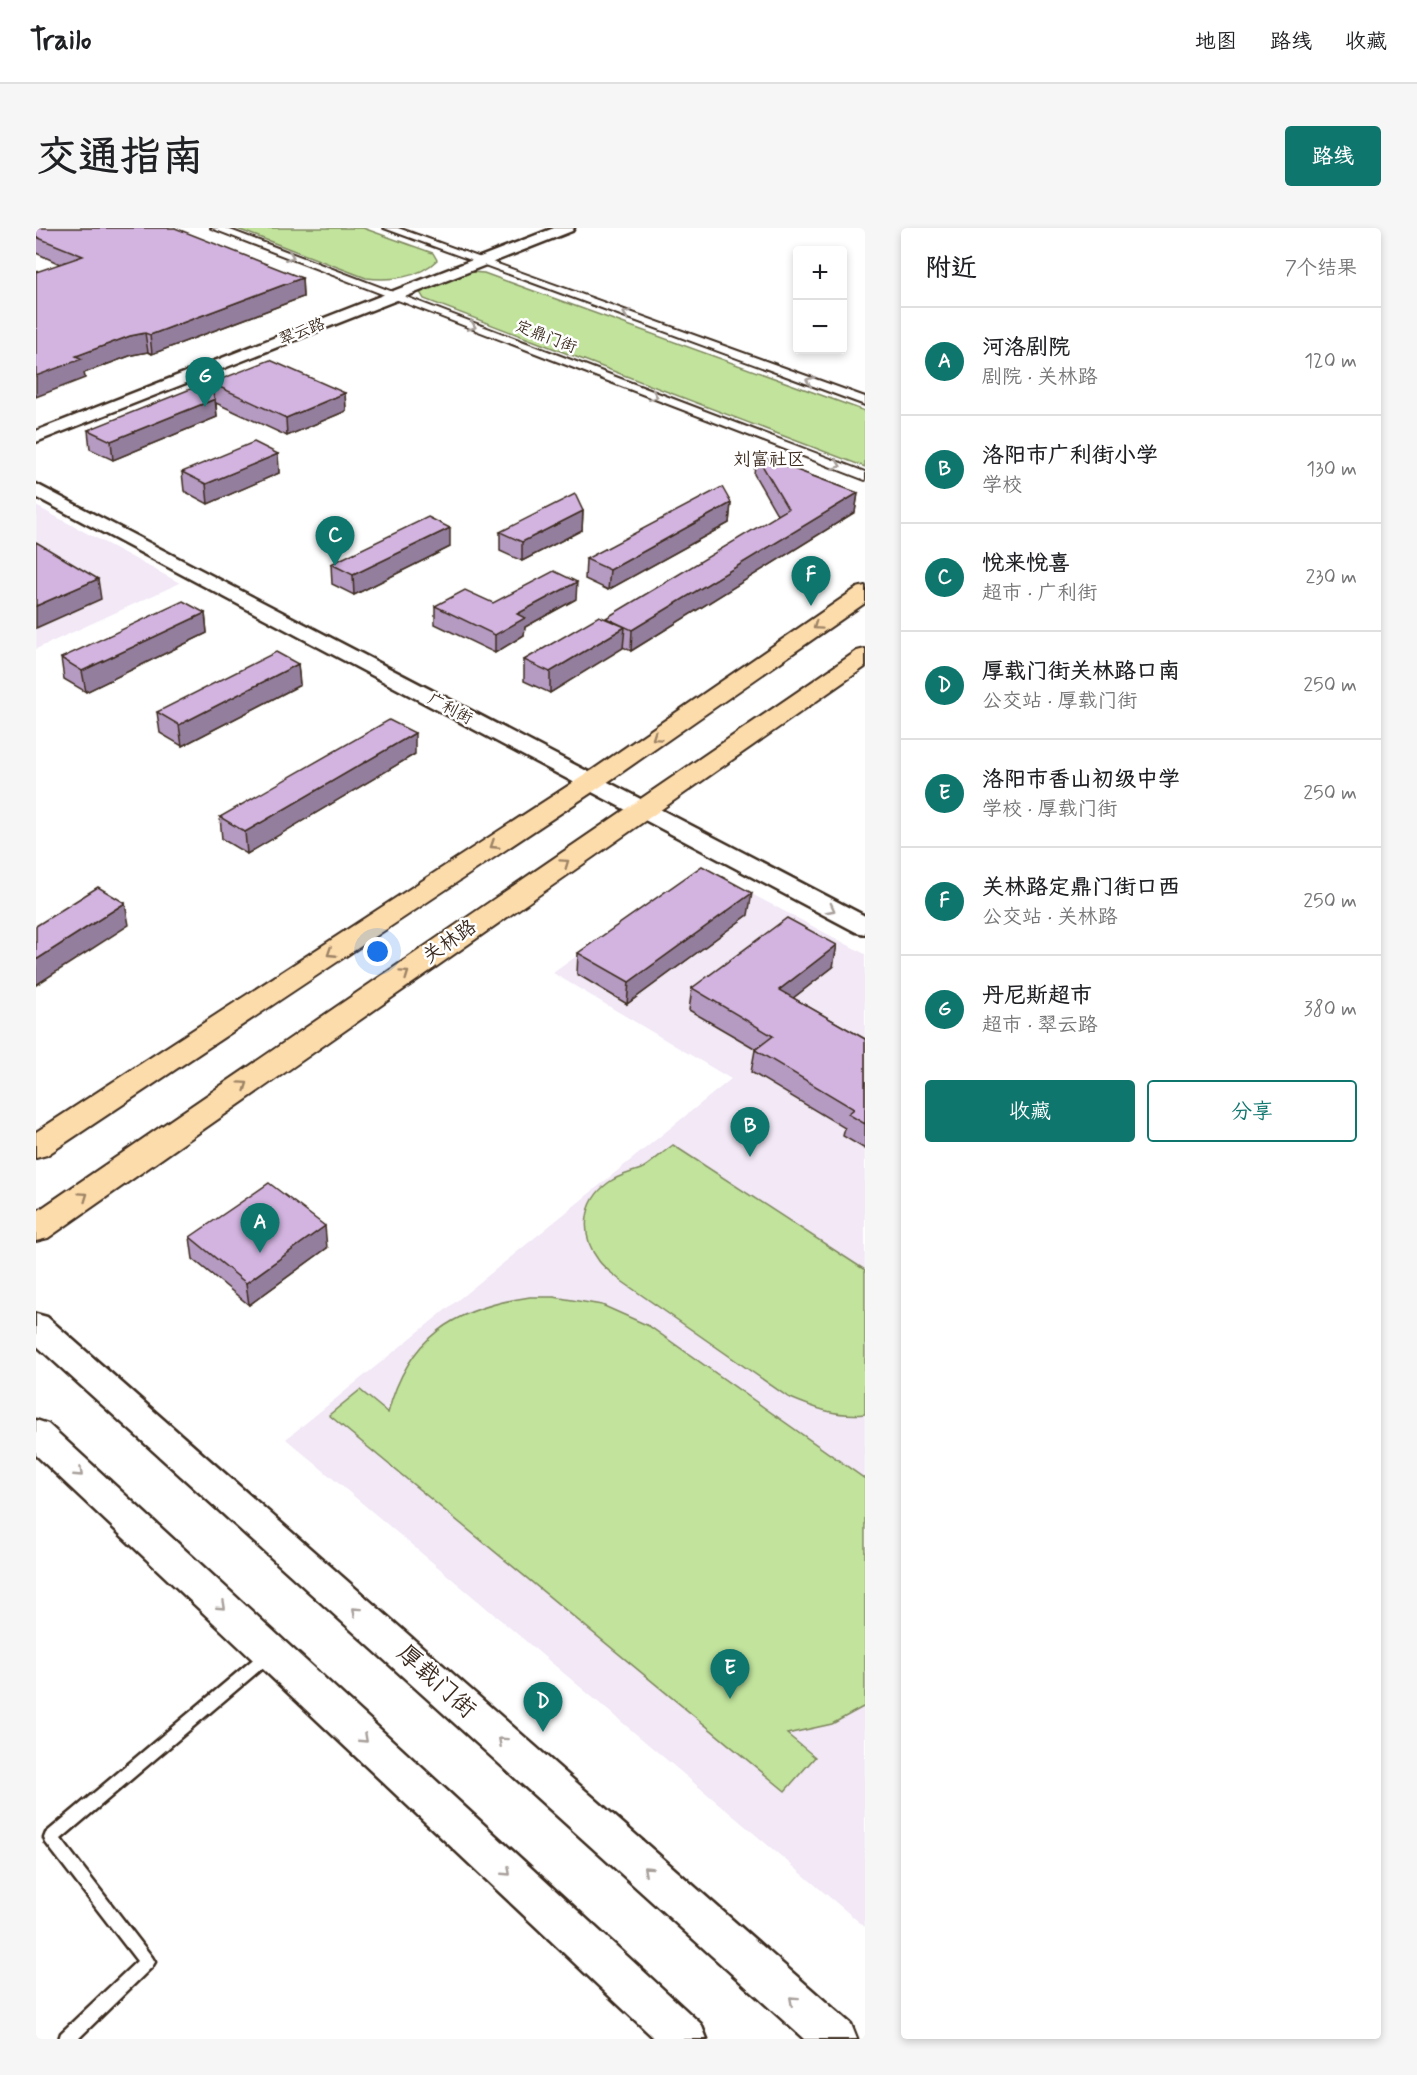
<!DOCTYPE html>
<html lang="zh">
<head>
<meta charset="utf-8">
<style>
  body { margin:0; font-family:Mynerve,"LXGW WenKai TC",sans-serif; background:#f6f6f6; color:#202124 }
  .controls { position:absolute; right:18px; top:18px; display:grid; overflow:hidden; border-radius:6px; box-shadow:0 3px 9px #0003 }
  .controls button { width:54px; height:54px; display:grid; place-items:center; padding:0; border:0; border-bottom:2px solid #e0e0e0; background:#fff; color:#202124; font:30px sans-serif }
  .you { position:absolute; left:342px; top:724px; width:21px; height:21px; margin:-15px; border:4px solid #fff; border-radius:50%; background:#1a73e8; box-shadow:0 0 0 9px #1a73e833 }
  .badge { display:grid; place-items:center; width:39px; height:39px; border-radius:50%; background:#0f766e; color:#fff; font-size:20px; font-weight:700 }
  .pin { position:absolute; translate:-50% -50px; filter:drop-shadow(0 2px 3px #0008) }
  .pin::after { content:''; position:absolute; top:32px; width:21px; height:18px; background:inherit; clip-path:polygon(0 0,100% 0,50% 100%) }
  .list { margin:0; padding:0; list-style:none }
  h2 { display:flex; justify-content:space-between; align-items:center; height:78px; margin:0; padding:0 24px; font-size:26px }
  h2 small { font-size:20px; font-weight:400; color:#757577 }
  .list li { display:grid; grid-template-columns:39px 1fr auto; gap:18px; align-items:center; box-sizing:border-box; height:108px; padding:0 24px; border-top:2px solid #e0e0e0 }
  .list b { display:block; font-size:22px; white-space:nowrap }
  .list p { margin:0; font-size:20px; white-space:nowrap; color:#757577 }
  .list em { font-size:20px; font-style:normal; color:#757577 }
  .actions { display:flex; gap:12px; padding:18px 24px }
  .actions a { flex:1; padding:14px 0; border:2px solid #0f766e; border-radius:6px; text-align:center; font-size:21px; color:#0f766e }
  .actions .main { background:#0f766e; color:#fff }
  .map { position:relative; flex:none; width:829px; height:1811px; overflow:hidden; border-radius:6px }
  header { display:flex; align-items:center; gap:36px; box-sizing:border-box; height:84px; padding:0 30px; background:#fff; border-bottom:2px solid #e0e0e0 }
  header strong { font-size:28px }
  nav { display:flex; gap:33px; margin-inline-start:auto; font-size:21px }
  .intro { display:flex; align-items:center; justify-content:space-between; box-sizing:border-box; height:144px; padding:0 36px }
  h1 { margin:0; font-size:42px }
  .button { padding:15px 27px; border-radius:6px; background:#0f766e; color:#fff; font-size:21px; font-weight:700 }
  main { display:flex; gap:36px; padding:0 36px }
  aside { flex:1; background:#fff; border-radius:6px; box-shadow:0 3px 9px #0003 }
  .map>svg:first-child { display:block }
  .built { fill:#f2e8f6 }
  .green { fill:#c1e39c; stroke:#7e865d; stroke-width:1.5 }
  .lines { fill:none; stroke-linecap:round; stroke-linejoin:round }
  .lane-casing { stroke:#3b2a1e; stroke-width:5 }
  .street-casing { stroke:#3b2a1e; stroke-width:4 }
  .secondary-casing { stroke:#3b2a1e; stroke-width:5 }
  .primary-casing { stroke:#3b2a1e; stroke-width:4 }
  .lane { fill:#fff; fill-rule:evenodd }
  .street { fill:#fff; fill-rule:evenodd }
  .secondary { fill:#fff; fill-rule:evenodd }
  .primary { fill:#fddcac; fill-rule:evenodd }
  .wall { fill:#b59bc1; stroke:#3b2a1e; stroke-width:1.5 }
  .shaded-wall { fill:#947e9d; stroke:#3b2a1e; stroke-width:1.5 }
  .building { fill:#d3b4e0; stroke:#3b2a1e; stroke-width:1.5 }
  .oneway { stroke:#a79f9a }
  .oneway2 { stroke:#9c8365 }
  .labels { text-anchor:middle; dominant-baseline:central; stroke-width:5; stroke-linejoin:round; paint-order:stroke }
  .far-street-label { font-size:16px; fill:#3b2a1e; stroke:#fff }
  .far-quarter-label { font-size:18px; fill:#3b2a1e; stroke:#fff }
  .street-label { font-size:20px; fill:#3b2a1e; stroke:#fff }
  .near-street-label { font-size:24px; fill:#3b2a1e; stroke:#fff }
</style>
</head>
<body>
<header>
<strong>Trailo</strong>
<nav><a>地图</a><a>路线</a><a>收藏</a></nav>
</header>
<div class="intro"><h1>交通指南</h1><a class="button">路线</a></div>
<main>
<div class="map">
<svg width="829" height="1811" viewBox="0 0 829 1811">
  <rect width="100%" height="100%" fill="#fff"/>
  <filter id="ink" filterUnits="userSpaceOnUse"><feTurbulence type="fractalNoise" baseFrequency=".0167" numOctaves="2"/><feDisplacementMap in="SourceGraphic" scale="12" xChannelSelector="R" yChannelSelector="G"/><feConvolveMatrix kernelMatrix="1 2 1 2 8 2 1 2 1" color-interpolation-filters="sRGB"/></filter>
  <g filter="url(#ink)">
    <!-- built -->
    <path class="built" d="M 0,278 L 144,355 L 0,421 Z
      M 665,639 L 829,726 L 829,1699 L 250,1211 L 695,851 L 517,745 Z"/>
    <!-- green -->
    <path class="green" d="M 199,0 L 327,0 L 397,25 L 401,32 C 383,50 354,53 330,50 Z
      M 435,44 L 448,45 L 829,183 L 829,239 L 388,71 L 384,64 C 394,51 419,46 435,44 Z
      M 637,917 L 829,1042 L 829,1186 C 801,1189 778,1180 752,1169 L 584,1052 C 577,1046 568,1040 563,1033 C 544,1008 546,974 572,955 C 584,946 596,945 607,940 C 617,934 627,924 637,917 Z
      M 494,1069 L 518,1069 L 566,1077 L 613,1098 L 829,1251 L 829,1478 L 796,1496 L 751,1506 L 779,1529 L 749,1563 L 293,1187 L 324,1162 L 352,1185 C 372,1109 418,1080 494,1069 Z"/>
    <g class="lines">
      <defs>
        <path id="lane" d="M 232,1421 L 237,1423 L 239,1427 L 237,1431 L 25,1611 L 116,1729 L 119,1734 L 116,1739 L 42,1811 L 23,1811 L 25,1805 L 101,1733 L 10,1615 L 8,1610 L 10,1605 L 227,1423 Z"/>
        <path id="street" d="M 175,0 L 189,0 L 829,244 L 829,252 Z
          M 348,0 L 362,0 L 829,169 L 829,177 Z"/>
        <path id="secondary" d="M 518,0 L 538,0 L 536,3 L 0,214 L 0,203 Z
          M 0,256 L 829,688 L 829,706 L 820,704 L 0,269 Z
          M 0,1086 L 11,1089 L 815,1796 L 821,1811 L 768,1811 L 0,1117 Z
          M 0,1192 L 12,1196 L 665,1796 L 671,1811 L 619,1811 L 0,1227 Z"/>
        <path id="primary" d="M 829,358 L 829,375 L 576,551 L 11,927 L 0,930 L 0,904 L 558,541 L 821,360 Z
          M 829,421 L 829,439 L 12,1010 L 0,1013 L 0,984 L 821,423 Z"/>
      </defs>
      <!-- lane casing -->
      <use href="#lane" class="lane-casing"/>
      <!-- street casing -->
      <use href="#street" class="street-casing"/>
      <!-- secondary casing -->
      <use href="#secondary" class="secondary-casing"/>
      <!-- primary casing -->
      <use href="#primary" class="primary-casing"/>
      <!-- lane -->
      <use href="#lane" class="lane"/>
      <!-- street -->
      <use href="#street" class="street"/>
      <!-- secondary -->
      <use href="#secondary" class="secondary"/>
      <!-- primary -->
      <use href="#primary" class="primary"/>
    </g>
    <!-- wall -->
    <path class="wall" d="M 0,0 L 266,50 L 267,69 L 116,126 L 112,124 L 96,127 L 48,145 L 49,150 L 24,36 L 0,25 Z
      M 175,155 L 309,165 L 310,183 L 251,208 L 180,175 L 181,189 L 77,232 L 54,221 L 52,202 L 176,162 Z
      M 242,226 L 243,245 L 172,276 L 148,263 L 146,244 Z
      M 720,227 L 822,265 L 819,284 L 595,423 L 587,419 L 514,465 L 488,453 L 488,432 L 570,391 L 742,288 L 718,246 Z
      M 695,275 L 693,295 L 572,362 L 549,351 L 550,331 Z
      M 547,283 L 546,302 L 486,333 L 464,323 L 464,304 Z
      M 414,319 L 318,367 L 296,356 L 295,336 Z
      M 540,371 L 489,399 L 488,407 L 459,425 L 399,396 L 399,378 Z
      M 169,385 L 171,405 L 50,464 L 28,451 L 25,430 Z
      M 262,436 L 264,457 L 146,518 L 124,505 L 121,484 Z
      M 379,526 L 211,626 L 186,611 L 184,589 Z
      M 712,687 L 591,776 L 541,746 L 542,725 Z
      M 797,739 L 757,770 L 829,811 L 829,921 L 807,908 L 809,900 L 715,844 L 719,822 L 720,821 L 653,782 L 656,760 Z
      M 154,1009 L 291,1020 L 213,1077 L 157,1031 Z"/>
    <!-- shaded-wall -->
    <path class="shaded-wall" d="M 266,50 L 267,69 L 116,126 L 114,107 Z
      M 109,105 L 112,124 L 96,127 L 48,145 L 49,150 L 0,169 L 0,148 L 40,128 L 94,108 Z
      M 309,165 L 310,183 L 251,208 L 250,190 Z
      M 179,171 L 181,189 L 77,232 L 75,213 Z
      M 242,226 L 243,245 L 172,276 L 170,256 Z
      M 822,265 L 819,284 L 595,423 L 596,402 Z
      M 695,275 L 693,295 L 572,362 L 574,342 Z
      M 547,283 L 546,302 L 486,333 L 486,314 Z
      M 414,300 L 414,319 L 318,367 L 317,347 Z
      M 62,351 L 65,371 L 0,400 L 0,378 Z
      M 541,354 L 540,371 L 489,399 L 488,407 L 459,425 L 459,407 L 481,386 Z
      M 169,385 L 171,405 L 50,464 L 46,443 Z
      M 589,399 L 587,420 L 514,465 L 514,444 Z
      M 262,436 L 264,457 L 146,518 L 143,497 Z
      M 379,505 L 379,526 L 211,626 L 209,604 Z
      M 716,665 L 712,687 L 591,776 L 593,754 Z
      M 89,675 L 93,697 L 0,757 L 0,732 Z
      M 801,717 L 797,739 L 739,784 L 743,762 Z
      M 289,998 L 291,1020 L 213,1077 L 210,1055 Z"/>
    <!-- building -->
    <path class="building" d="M 0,0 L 139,0 L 266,50 L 114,107 L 109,105 L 94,108 L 40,128 L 46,131 L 0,148 L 0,44 L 47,28 L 0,9 Z
      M 234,132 L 309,165 L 250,190 L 175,155 Z
      M 172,154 L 179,171 L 75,213 L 52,202 Z
      M 218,214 L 242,226 L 170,256 L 146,244 Z
      M 720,227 L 822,265 L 596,402 L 570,390 L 752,281 Z
      M 686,259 L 695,275 L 574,342 L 550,331 Z
      M 539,266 L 547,283 L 486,314 L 464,304 Z
      M 392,289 L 414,300 L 317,347 L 295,336 Z
      M 0,314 L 62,351 L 0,378 Z
      M 518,343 L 541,354 L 481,386 L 489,390 L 459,407 L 399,378 L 429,362 L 457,375 Z
      M 147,373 L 169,385 L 46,443 L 25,430 Z
      M 563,388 L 589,399 L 514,444 L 488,432 Z
      M 240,424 L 262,436 L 143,497 L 121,484 Z
      M 353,492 L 379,505 L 209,604 L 184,589 Z
      M 666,638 L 716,665 L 593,754 L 542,725 Z
      M 62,659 L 89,675 L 0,732 L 0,698 Z
      M 751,690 L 801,717 L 743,762 L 829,811 L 829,896 L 812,886 L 818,881 L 719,822 L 737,808 L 656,760 Z
      M 233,955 L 289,998 L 210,1055 L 154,1009 Z"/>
    <!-- one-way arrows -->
    <defs><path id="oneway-chevron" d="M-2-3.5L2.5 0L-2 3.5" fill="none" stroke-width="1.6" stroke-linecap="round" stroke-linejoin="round" transform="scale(1.5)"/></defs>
    <g class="oneway">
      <use href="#oneway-chevron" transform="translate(254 28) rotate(21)"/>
      <use href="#oneway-chevron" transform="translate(591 86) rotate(-160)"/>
      <use href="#oneway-chevron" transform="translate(436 98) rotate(21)"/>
      <use href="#oneway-chevron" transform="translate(774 153) rotate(-160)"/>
      <use href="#oneway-chevron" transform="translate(618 168) rotate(21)"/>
      <use href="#oneway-chevron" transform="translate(801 237) rotate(21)"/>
      <use href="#oneway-chevron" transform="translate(795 681) rotate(28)"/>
      <use href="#oneway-chevron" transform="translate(43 1245) rotate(43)"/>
      <use href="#oneway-chevron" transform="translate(186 1378) rotate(43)"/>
      <use href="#oneway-chevron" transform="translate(320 1383) rotate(-138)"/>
      <use href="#oneway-chevron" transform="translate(328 1511) rotate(43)"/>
      <use href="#oneway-chevron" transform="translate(466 1513) rotate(-138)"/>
      <use href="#oneway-chevron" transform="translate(611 1642) rotate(-138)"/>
      <use href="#oneway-chevron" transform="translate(471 1644) rotate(43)"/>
      <use href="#oneway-chevron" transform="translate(757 1772) rotate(-138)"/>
    </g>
    <g class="oneway2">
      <use href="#oneway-chevron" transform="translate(781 398) rotate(145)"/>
      <use href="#oneway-chevron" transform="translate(620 509) rotate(145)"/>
      <use href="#oneway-chevron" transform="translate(458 617) rotate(147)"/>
      <use href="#oneway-chevron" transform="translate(529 635) rotate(-35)"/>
      <use href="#oneway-chevron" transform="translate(295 725) rotate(147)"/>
      <use href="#oneway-chevron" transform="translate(369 746) rotate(-35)"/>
      <use href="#oneway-chevron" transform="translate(208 857) rotate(-35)"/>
      <use href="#oneway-chevron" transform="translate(48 968) rotate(-35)"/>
    </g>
  </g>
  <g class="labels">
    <!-- far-street labels -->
    <g class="far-street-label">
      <text transform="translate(266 104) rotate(-21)">翠云路</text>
      <text transform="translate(510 109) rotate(21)">定鼎门街</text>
      <text transform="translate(414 481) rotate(28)">广利街</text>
    </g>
    <!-- far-quarter labels -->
    <g class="far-quarter-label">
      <text x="733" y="232">刘富社区</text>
    </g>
    <!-- street labels -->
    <g class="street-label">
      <text transform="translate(414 714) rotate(-35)">关林路</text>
    </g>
    <!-- near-street labels -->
    <g class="near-street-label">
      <text transform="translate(400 1454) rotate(42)">厚载门街</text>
    </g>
  </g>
</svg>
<div class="controls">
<button>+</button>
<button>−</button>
</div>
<div class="you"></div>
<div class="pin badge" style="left:224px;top:1025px">A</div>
<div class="pin badge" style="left:714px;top:929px">B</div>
<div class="pin badge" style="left:299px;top:338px">C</div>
<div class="pin badge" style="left:507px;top:1504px">D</div>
<div class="pin badge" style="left:694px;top:1471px">E</div>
<div class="pin badge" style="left:775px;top:378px">F</div>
<div class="pin badge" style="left:169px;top:179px">G</div>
</div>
<aside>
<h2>附近<small>7个结果</small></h2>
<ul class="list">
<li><span class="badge">A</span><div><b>河洛剧院</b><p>剧院 · 关林路</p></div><em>120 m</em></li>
<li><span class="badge">B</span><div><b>洛阳市广利街小学</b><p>学校</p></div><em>130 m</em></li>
<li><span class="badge">C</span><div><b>悦来悦喜</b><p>超市 · 广利街</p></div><em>230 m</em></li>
<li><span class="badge">D</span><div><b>厚载门街关林路口南</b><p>公交站 · 厚载门街</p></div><em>250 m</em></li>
<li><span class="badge">E</span><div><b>洛阳市香山初级中学</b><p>学校 · 厚载门街</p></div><em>250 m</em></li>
<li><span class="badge">F</span><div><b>关林路定鼎门街口西</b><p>公交站 · 关林路</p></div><em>250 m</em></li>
<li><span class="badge">G</span><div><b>丹尼斯超市</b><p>超市 · 翠云路</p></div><em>380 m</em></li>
</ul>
<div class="actions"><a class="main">收藏</a><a>分享</a></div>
</aside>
</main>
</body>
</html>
